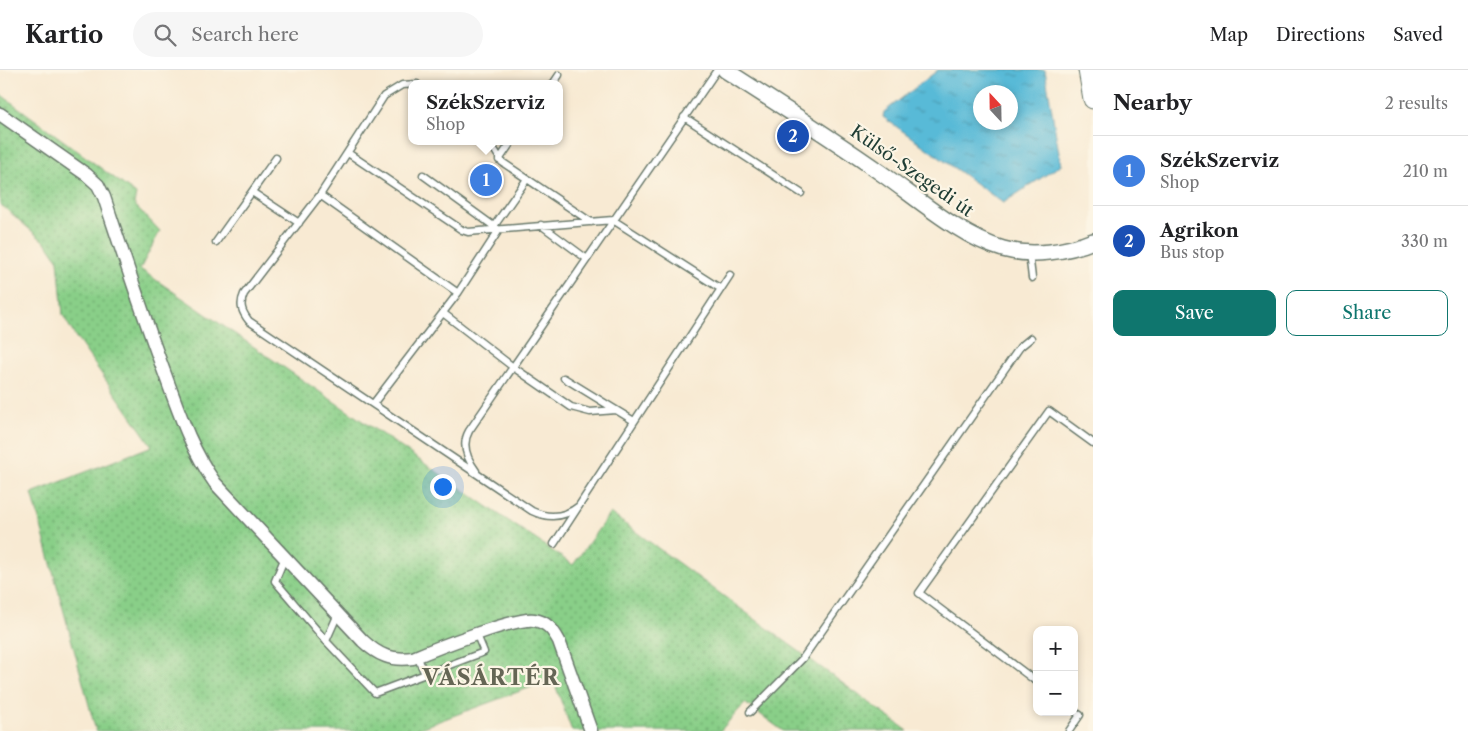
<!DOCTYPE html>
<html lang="en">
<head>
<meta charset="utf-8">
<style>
  body { margin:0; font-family:"Libre Caslon Text",serif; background:#f6f6f6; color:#202124 }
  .controls { position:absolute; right:15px; bottom:15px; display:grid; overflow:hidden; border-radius:10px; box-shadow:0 2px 8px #0003 }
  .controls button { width:45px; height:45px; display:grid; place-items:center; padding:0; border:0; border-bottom:1px solid #e0e0e0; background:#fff; color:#202124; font:25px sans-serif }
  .compass { position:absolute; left:973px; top:15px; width:45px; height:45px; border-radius:50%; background:#fff; box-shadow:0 2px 8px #0003; rotate:338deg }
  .you { position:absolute; left:442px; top:416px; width:18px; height:18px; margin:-12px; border:4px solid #fff; border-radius:50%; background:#1a73e8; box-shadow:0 0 0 8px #1a73e833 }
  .badge { display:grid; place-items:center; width:32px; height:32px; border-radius:50%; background:#0f766e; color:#fff; font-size:16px; font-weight:700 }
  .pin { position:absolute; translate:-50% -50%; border:2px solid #fff; box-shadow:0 1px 5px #0006 }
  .popup { position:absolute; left:408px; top:10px; width:155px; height:65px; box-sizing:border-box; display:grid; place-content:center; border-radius:10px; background:#fff; filter:drop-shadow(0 1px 4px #0005); font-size:16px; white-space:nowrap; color:#757577 }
  .popup b { font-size:19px; color:#202124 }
  .popup::after { content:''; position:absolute; left:50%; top:100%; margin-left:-10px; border:10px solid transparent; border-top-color:#fff }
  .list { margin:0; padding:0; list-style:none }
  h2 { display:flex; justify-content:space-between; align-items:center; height:65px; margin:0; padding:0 20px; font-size:21px }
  h2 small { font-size:16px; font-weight:400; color:#757577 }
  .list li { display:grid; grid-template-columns:32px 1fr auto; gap:15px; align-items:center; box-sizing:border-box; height:70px; padding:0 20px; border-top:1px solid #e0e0e0 }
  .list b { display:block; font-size:19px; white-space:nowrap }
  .list p { margin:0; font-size:16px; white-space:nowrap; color:#757577 }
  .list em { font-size:16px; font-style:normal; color:#757577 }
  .actions { display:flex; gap:10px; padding:15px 20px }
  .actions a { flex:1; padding:11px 0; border:1px solid #0f766e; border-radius:10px; text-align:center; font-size:18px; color:#0f766e }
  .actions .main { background:#0f766e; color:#fff }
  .icon { flex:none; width:28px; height:28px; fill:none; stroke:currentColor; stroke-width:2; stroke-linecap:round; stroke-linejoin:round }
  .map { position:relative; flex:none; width:1093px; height:661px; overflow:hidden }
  header { display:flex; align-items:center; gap:30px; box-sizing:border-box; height:70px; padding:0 25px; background:#fff; border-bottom:1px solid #e0e0e0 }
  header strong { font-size:24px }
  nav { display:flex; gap:28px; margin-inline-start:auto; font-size:18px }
  .search { width:350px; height:45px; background:#f6f6f6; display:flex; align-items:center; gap:12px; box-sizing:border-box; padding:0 18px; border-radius:28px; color:#757577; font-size:19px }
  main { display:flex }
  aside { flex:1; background:#fff }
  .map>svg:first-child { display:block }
  .grass { fill:url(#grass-dots); stroke:#54865e }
  .water { fill:url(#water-ripples); stroke:#3c7c86; fill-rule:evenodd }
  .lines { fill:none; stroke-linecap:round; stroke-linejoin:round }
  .service-casing { stroke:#6b7a6c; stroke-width:9 }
  .minor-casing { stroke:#6b7a6c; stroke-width:15 }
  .tertiary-casing { stroke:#6b7a6c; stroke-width:18 }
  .primary-casing { stroke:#6b7a6c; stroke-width:21 }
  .service { stroke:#fff; stroke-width:6 }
  .minor { stroke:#fff; stroke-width:12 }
  .tertiary { stroke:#fff; stroke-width:15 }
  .primary { stroke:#fff; stroke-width:19 }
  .labels { text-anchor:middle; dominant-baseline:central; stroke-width:4.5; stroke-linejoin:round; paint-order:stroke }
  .street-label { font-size:18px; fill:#1f3d34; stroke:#fcf5e5 }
  .district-label { font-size:22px; font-weight:bold; letter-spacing:1px; fill:#656655; stroke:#fcf5e5 }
</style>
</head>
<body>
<header>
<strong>Kartio</strong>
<div class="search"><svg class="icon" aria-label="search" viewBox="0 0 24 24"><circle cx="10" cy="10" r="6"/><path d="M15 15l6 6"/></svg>Search here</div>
<nav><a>Map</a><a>Directions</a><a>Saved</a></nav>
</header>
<main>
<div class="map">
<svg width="1093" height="661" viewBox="0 0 1093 661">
  <defs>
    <pattern id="grass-dots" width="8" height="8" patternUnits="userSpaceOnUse" patternTransform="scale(1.25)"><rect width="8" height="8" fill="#89cf88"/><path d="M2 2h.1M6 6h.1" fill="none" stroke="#6fa970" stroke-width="1.8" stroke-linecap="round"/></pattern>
    <pattern id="water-ripples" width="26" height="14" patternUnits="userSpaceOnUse" patternTransform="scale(1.25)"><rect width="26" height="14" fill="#59bad7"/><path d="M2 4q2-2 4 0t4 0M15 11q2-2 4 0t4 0" fill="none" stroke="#4998af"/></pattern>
  </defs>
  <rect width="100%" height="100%" fill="#fcf5e5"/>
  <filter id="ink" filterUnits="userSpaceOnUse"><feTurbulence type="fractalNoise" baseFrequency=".02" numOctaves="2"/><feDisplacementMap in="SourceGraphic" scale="10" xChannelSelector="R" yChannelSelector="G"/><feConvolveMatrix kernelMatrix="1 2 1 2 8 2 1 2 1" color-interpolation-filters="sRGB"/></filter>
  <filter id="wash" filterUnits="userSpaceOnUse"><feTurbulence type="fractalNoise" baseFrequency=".0096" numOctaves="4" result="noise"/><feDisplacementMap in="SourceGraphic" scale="20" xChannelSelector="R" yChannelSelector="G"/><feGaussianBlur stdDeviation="1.12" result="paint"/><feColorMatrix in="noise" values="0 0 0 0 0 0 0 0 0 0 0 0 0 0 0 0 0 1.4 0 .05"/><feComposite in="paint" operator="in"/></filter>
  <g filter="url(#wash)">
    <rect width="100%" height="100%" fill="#f8ead3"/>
    <!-- grass -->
    <path class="grass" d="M 0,24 L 136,124 L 134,134 L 160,161 L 140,199 L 573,495 L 610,443 L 908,661 L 783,661 L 745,633 L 720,661 L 572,661 L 553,609 L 412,661 L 96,661 L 32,423 L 152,376 L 75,266 L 63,245 L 58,190 L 47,174 L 0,134 Z"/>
    <!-- water -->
    <path class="water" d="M 938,0 L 1045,0 L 1061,95 L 1003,133 L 883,47 L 884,42 ZM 981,22 L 1011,22 L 1011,52 L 981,52 Z"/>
  </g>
  <g filter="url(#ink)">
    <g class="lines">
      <defs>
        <path id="service" d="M 417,14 L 402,15 L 384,26 L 320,125 L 244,224 C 239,235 242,242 249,251 L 532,441 C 549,449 564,448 579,436
          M 553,14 L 559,5
          M 684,47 L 801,123
          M 489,71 L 502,92 L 591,152
          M 348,83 L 462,160 L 468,162 L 613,150 L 721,219
          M 499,90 L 512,71
          M 252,122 L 299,153
          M 320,125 L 458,223
          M 541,155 L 587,189
          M 492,159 L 527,109
          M 216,172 L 276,88
          M 1029,183 L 1032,208
          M 443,243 L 513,297 L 571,337 L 590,342 L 616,340
          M 564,308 L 634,351
          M 373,334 L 458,223 L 499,160 L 423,105
          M 476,401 C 467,389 461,375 469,361 L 717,0
          M 554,474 L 730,205
          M 285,487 L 275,511 L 326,571
          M 338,544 L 326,571 L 375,623 L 484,582 L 477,565
          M 417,586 L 425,604
          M 1037,612 L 919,523 L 1049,341 L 1093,373
          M 750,642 L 803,588 L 1020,277 L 1031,268
          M 1069,661 L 1080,645 L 1074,641"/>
        <path id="minor" d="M 0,44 L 87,105 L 98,115 L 104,127 C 123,184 142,242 163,299 C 178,339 190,378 215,413 L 363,571 C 378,585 391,591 413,588 C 434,579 516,547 534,550 C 547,552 553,560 559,571 L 591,661"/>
        <path id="tertiary" d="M 725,0 C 778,34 830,67 881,103 C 917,128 961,167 1003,179 C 1031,187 1067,182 1093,171"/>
        <path id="primary" d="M 1088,0 L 1093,29"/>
      </defs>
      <!-- service casing -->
      <use href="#service" class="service-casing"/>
      <!-- minor casing -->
      <use href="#minor" class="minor-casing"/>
      <!-- tertiary casing -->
      <use href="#tertiary" class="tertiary-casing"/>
      <!-- primary casing -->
      <use href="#primary" class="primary-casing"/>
      <!-- service -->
      <use href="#service" class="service"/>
      <!-- minor -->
      <use href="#minor" class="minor"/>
      <!-- tertiary -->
      <use href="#tertiary" class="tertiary"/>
      <!-- primary -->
      <use href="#primary" class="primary"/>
    </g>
  </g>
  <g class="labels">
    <!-- street labels -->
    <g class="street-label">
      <text transform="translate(912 101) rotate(35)">Külső-Szegedi út</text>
    </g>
    <!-- district labels -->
    <g class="district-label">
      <text x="491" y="607">VÁSÁRTÉR</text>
    </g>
  </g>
</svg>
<div class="controls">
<button>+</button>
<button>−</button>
</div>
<svg class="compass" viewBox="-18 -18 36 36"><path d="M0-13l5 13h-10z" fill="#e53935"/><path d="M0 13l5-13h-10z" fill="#757577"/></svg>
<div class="you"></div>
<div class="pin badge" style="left:486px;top:110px;background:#3f7fe0">1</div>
<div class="popup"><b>SzékSzerviz</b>Shop</div>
<div class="pin badge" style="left:793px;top:66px;background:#1a4fb4">2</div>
</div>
<aside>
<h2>Nearby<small>2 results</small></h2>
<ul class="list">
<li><span class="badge" style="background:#3f7fe0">1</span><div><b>SzékSzerviz</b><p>Shop</p></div><em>210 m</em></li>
<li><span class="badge" style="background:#1a4fb4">2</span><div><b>Agrikon</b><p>Bus stop</p></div><em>330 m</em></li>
</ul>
<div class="actions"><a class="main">Save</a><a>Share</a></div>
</aside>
</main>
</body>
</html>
